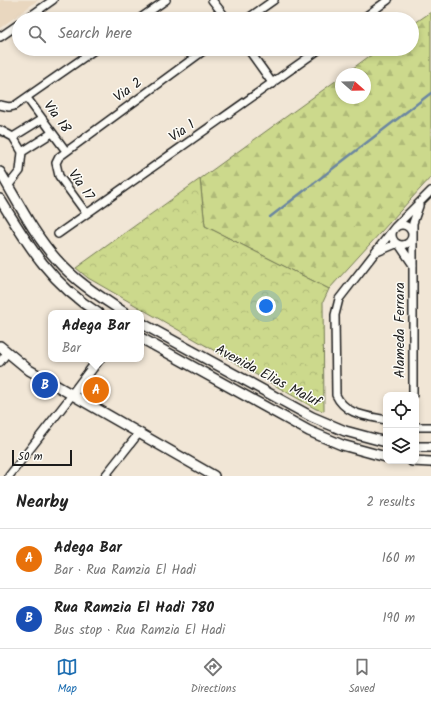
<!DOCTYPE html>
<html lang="en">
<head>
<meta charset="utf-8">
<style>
  body { margin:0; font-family:Kalam,sans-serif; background:#f6f6f6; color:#222 }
  .controls { position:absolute; right:12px; bottom:12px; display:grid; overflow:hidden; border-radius:8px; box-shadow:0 2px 6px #0003 }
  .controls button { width:36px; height:36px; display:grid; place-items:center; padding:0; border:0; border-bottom:1px solid #e0e0e0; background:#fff; color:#222; font:20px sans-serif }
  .compass { position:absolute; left:335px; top:68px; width:36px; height:36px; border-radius:50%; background:#fff; box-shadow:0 2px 6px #0003; rotate:110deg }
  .scale { position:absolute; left:12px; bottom:10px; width:60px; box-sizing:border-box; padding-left:4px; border:2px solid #1c1c1c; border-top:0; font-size:11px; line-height:14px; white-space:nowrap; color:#1c1c1c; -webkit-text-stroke:3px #fdfcf7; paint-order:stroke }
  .you { position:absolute; left:266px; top:306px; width:14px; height:14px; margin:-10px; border:3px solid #fff; border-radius:50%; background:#1a73e8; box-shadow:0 0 0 6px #1a73e833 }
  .badge { display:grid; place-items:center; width:26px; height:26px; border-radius:50%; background:#1f6fb2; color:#fff; font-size:13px; font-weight:700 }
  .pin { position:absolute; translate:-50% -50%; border:2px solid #fff; box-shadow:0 1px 4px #0006 }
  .popup { position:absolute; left:48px; top:310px; width:96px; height:52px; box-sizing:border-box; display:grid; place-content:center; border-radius:8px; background:#fff; filter:drop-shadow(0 1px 3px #0005); font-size:13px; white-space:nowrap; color:#767676 }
  .popup b { font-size:15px; color:#222 }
  .popup::after { content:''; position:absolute; left:50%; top:100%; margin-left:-8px; border:8px solid transparent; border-top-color:#fff }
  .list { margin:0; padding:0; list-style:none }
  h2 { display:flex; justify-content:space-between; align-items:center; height:52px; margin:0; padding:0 16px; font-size:17px }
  h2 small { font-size:13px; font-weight:400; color:#767676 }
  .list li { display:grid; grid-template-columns:26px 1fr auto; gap:12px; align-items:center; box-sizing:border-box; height:60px; padding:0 16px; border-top:1px solid #e0e0e0 }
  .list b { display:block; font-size:15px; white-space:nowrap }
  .list p { margin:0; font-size:13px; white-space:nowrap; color:#767676 }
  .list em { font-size:13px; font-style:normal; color:#767676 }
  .icon { flex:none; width:22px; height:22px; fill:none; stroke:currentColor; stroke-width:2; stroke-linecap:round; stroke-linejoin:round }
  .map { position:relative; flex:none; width:431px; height:476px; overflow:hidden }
  .search { position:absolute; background:#fff; box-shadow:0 2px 6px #0003; left:12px; right:12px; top:12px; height:44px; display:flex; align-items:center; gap:10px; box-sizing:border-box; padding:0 14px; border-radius:22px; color:#767676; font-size:15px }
  .sheet { height:172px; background:#fff }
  nav { display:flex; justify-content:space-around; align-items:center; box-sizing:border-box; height:56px; border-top:1px solid #e0e0e0; background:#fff; font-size:11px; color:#767676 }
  nav a { display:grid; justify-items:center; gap:2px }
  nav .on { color:#1f6fb2 }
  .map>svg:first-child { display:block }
  .built { fill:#e9d7bf }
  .forest { fill:url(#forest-firs); stroke:#747a54 }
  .park { fill:url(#park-crowns); stroke:#747a54 }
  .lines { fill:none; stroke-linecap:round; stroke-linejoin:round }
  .stream { stroke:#6b86a1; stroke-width:2.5 }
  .minor-casing { stroke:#1c1c1c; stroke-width:10 }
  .tertiary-casing { stroke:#1c1c1c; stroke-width:12 }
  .minor { stroke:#fdfcf7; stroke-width:7 }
  .tertiary { stroke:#fdfcf7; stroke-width:9 }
  .labels { text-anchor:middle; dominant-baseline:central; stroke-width:3; stroke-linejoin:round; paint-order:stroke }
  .street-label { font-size:14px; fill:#1c1c1c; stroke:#fdfcf7 }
</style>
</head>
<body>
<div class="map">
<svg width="431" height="476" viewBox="0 0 431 476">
  <defs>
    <pattern id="forest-firs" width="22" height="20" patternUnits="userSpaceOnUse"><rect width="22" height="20" fill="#ccd98c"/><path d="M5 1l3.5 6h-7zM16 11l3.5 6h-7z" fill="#afba78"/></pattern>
    <pattern id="park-crowns" width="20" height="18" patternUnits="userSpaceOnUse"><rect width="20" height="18" fill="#ccd98c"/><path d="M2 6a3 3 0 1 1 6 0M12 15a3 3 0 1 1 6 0" fill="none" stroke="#afba78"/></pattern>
  </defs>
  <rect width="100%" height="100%" fill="#f1e6d6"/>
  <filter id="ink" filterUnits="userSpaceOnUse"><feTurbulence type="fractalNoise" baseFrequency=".025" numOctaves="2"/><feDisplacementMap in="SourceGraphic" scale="8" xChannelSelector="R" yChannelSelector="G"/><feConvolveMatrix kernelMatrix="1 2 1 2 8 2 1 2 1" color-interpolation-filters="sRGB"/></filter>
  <g filter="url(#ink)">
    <!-- built -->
    <path class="built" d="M 0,0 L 38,0 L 0,28 Z"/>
    <!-- forest -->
    <path class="forest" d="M 431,12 L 431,177 L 329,289 L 205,226 L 200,179 L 341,77 L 341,98 L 365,98 L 365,74 L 345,74 L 379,49 L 412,49 L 412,25 Z"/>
    <!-- park -->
    <path class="park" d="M 200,179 L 205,226 L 329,289 L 323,302 L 324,411 L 316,409 L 88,278 L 76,268 Z"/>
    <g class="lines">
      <!-- stream -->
      <path class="stream" d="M 270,217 L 431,93"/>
      <defs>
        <path id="minor" d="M 212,0 L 227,19
          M 26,19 L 53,0
          M 139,19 L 166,0
          M 247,19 L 274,0
          M 362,19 L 388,0
          M 0,37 L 19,24
          M 248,49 L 273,84
          M 27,98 L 66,151
          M 0,105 L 9,107 L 14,106 L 96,49
          M 0,130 L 13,137 L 22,152 L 20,171 L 8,186
          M 13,137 L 42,119
          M 22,152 L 52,133
          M 86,213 L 59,176 L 56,163 L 59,157 L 206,49
          M392 235a10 10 0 1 1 20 0a10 10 0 1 1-20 0Z
          M 58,234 L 320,49
          M 400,246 L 413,265
          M 377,252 L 396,244
          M 0,362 L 7,353
          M 413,395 L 413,223 L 419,206
          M 386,420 C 368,416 345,415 336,395 L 335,315 L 339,299 L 395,227 L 431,191
          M 416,427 L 431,427
          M 9,476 L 72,395
          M 105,476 L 139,433"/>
        <path id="tertiary" d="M 0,172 C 18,202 34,235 57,260 C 76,282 101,297 125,313
          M 0,199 C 28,245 51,284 98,313
          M 141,323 L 312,417 L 345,431 L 386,442
          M 141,338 L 309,431 L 342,445 L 386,457
          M 0,346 L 29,370 L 214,476
          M 72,395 L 99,359
          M 416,447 L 431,447
          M 412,461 L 431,462"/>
      </defs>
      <!-- minor casing -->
      <use href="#minor" class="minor-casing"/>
      <!-- tertiary casing -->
      <use href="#tertiary" class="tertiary-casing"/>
      <!-- minor -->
      <use href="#minor" class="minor"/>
      <!-- tertiary -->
      <use href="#tertiary" class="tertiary"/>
    </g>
  </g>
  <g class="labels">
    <!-- street labels -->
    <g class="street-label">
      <text transform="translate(128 90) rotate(-36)">Via 2</text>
      <text transform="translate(57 117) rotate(54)">Via 18</text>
      <text transform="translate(182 131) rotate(-35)">Via 1</text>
      <text transform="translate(81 185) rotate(55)">Via 17</text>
      <text transform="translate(400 330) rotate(-90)">Alameda Ferrara</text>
      <text transform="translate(268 376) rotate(28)">Avenida Elias Maluf</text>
    </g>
  </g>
</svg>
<div class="controls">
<button><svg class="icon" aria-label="locate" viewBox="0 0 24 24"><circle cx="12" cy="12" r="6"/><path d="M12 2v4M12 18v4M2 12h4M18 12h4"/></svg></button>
<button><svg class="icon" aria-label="layers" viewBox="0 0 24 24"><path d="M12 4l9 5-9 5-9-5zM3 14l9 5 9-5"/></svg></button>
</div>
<svg class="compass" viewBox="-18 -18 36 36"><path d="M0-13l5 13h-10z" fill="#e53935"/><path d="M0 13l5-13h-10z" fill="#767676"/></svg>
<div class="scale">50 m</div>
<div class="you"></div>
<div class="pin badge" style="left:96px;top:390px;background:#e8710a">A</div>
<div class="popup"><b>Adega Bar</b>Bar</div>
<div class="pin badge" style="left:45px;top:385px;background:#1a4fb4">B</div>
<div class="search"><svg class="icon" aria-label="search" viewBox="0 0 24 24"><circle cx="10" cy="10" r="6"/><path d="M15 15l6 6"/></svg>Search here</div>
</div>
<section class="sheet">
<h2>Nearby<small>2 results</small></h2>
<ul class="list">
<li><span class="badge" style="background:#e8710a">A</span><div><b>Adega Bar</b><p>Bar · Rua Ramzia El Hadi</p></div><em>160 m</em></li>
<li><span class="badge" style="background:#1a4fb4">B</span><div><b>Rua Ramzia El Hadi 780</b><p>Bus stop · Rua Ramzia El Hadi</p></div><em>190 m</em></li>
</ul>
</section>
<nav>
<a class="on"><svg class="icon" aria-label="map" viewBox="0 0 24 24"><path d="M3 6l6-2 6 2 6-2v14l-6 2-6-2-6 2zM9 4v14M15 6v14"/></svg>Map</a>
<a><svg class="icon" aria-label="directions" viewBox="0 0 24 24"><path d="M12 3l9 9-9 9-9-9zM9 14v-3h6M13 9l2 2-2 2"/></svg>Directions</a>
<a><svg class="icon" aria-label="saved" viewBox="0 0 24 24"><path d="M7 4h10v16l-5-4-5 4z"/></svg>Saved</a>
</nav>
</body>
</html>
